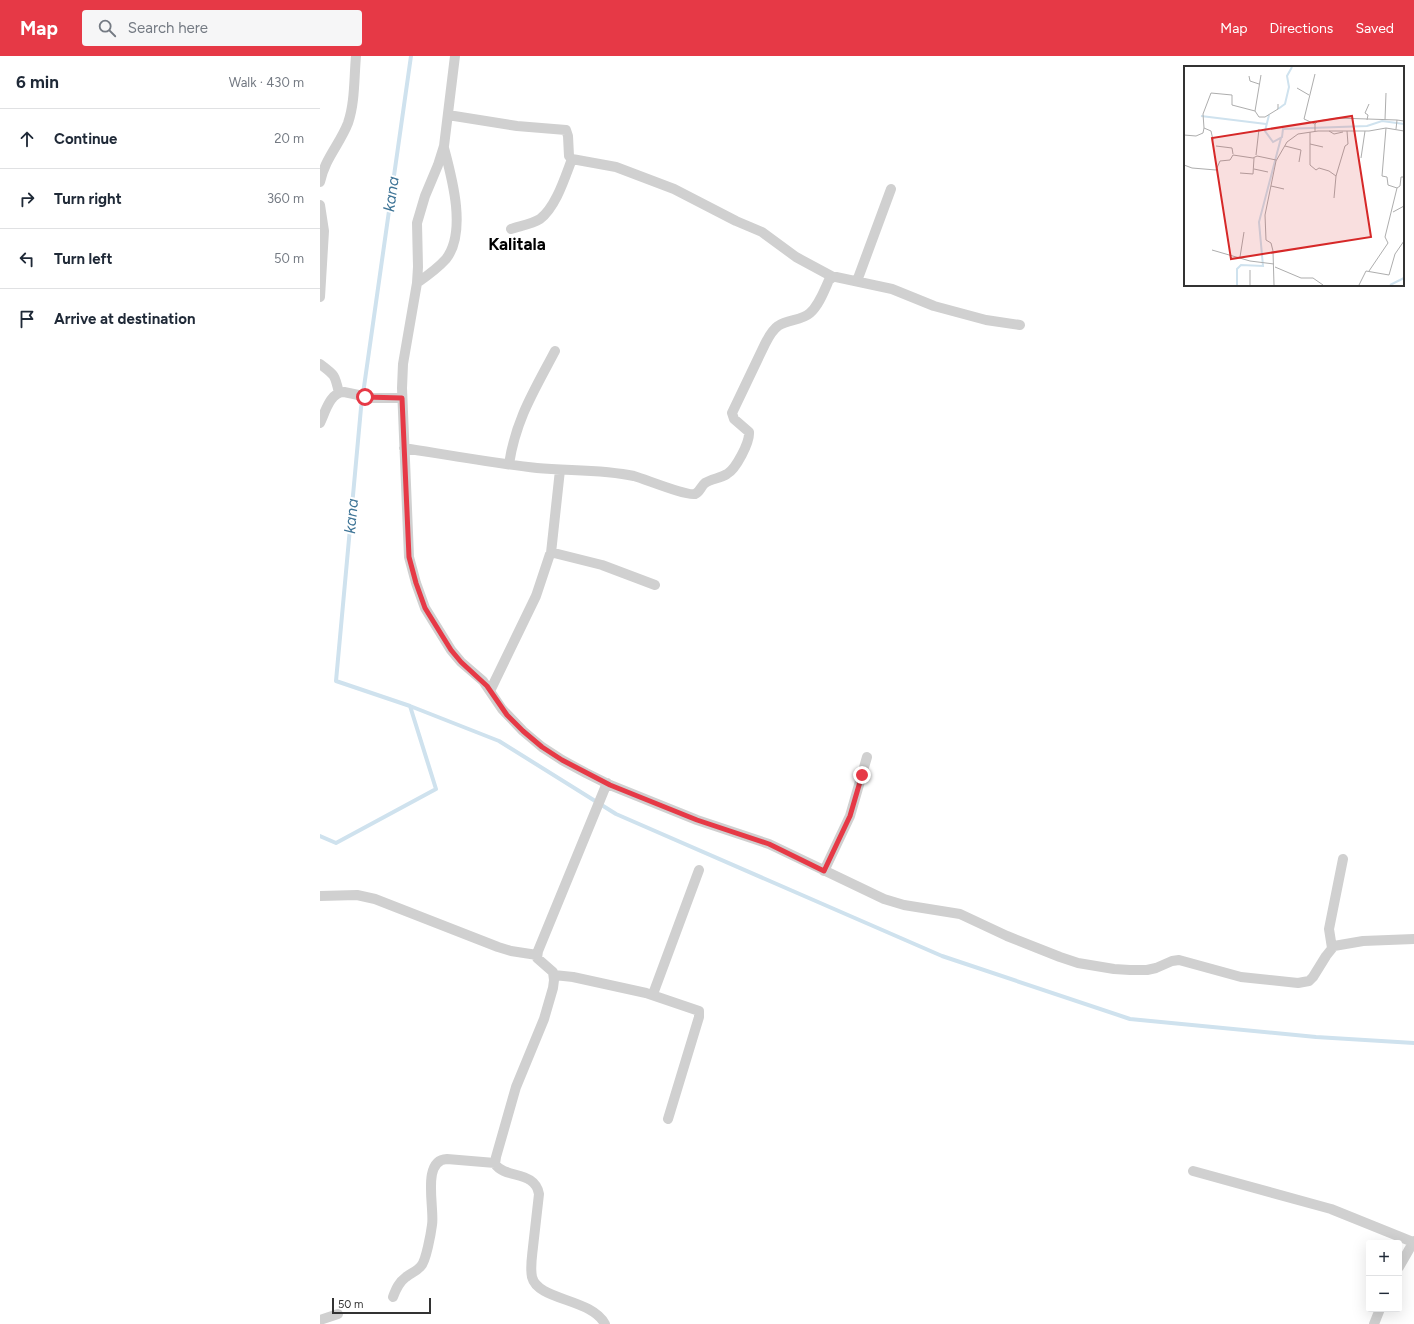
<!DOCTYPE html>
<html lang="en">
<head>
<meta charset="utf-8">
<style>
  body { margin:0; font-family:Figtree,sans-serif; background:#f6f6f7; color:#1f2937 }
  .controls { position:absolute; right:12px; bottom:12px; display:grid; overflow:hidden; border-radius:4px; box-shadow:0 4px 16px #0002 }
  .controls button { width:36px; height:36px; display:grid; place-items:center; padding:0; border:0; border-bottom:1px solid #e0e1e3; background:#fff; color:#1f2937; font:20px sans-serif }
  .scale { position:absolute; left:12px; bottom:10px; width:99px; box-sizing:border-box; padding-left:4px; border:2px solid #333; border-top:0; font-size:11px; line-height:14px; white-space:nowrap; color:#333; -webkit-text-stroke:3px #fff; paint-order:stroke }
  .stop { position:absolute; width:12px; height:12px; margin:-9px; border:3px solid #e63946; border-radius:50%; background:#fff }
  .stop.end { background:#e63946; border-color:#fff; box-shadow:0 1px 4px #0008 }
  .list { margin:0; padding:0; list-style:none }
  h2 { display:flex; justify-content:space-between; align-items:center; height:52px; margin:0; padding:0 16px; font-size:17px }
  h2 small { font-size:13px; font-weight:400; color:#747a83 }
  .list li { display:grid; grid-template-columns:26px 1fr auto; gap:12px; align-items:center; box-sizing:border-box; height:60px; padding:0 16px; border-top:1px solid #e0e1e3 }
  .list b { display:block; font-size:15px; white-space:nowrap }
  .list em { font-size:13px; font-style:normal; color:#747a83 }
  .icon { flex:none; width:22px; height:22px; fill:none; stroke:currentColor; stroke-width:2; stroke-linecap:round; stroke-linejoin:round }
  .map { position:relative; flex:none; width:1094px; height:1268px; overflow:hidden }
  header { display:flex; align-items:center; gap:24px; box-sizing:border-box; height:56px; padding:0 20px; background:#e63946; color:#fff }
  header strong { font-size:19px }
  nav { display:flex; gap:22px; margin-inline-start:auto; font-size:14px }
  .search { width:280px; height:36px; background:#f6f6f7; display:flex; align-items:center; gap:10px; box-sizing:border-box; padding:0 14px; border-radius:4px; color:#747a83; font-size:15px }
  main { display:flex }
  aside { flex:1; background:#fff }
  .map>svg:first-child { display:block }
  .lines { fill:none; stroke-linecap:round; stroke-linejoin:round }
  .stream { stroke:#cfe2ee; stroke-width:4 }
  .minor { stroke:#d0d0d0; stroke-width:10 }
  .route { stroke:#e63946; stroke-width:5 }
  .labels { text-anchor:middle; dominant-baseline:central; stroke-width:4; stroke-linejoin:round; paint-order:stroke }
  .water-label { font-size:16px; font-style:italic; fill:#3f7597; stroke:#fff }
  .quarter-label { font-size:17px; font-weight:bold; fill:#000; stroke:#fff }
  .inset-river { fill:none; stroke:#cfe2ee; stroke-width:2 }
  .inset-road { fill:none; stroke:#adadad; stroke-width:1 }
  .view { fill:#d62828; fill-opacity:0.15; stroke:#d62828; stroke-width:2 }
  .inset-edge { fill:none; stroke:#333; stroke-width:2 }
</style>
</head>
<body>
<header>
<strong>Map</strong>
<div class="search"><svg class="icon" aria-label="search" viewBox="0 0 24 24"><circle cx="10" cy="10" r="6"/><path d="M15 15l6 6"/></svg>Search here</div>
<nav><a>Map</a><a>Directions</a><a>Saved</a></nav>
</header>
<main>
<aside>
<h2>6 min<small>Walk · 430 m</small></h2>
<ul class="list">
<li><svg class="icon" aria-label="ahead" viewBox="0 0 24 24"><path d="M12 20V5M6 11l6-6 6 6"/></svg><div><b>Continue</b></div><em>20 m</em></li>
<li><svg class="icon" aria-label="right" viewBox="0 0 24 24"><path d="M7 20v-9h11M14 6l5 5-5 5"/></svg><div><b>Turn right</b></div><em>360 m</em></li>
<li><svg class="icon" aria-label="left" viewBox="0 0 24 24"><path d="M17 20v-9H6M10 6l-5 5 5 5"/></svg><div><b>Turn left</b></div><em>50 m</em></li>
<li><svg class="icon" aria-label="arrive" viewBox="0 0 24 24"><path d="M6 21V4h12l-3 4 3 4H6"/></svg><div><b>Arrive at destination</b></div></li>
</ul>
</aside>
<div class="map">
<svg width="1094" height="1268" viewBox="0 0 1094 1268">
  <rect width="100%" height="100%" fill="#fff"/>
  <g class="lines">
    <!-- stream -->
    <path class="stream" d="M 90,650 L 179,685 L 296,758 L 622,900 L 810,963 L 996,981 L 1094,987
      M 0,780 L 16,787 L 116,733 L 90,650 L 16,625 L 41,352 L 91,0"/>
    <!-- minor -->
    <path class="minor" d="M 135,0 L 124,90 L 118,109 L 105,140 L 97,167 L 98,211 L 97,227 L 83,308 L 82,332 L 89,501 L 96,527 L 105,552 L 131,594 L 141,606 L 163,625 L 182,653 L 203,675 L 222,691 L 242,704 L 266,717 L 290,729 L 377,764 L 449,788 L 564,843 L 584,849 L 640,858 L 687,880 L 740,901 L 758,907 L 794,913 L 810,914 L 827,914 L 836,912 L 852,905 L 859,904 L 921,921 L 978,927 L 989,925 L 993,921 L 1006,900 L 1014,890 L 1043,885 L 1094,883
      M 128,59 L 197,70 L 246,74 L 248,80 L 249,100 L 252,103 L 296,111 L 354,133 L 416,165 L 442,176 L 476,201 L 513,221
      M 0,126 C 5,102 20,88 28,67 C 35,47 34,22 36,0
      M 0,149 L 4,175 L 0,241
      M 191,173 C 200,170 212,168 220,163 C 236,151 245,121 252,103
      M 537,225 L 571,133
      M 97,227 C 107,220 118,212 126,203 C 147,176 132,122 124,92
      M 0,308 C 15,319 15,319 19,337
      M 0,367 C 5,357 10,336 24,336 L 53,342 L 82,342
      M 84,392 C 128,399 172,407 217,412 C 249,415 282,413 314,420 C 325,423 366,440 375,438 C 380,436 381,430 385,427 C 391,423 401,422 407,418 C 416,413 430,386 429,376 L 414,363 L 412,357 L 445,288 C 448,282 452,274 458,270 C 468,263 481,265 490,257 C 499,249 504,235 509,224 L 513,221 L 516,221 L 572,233 L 614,250 L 666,264 L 700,269
      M 189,408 C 196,363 214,335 235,295
      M 231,497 L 240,414
      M 170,635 L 216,540 L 230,498 L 234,497 L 282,509 L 335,529
      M 504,815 L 530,760 L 547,701
      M 0,840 L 37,839 L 55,843 L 178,891 L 191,895 L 217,899
      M 1012,892 L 1009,873 L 1023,803
      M 234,919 L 253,921 L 326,937 L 379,955 L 379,961 L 348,1063
      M 333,938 L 379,814
      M 873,1115 L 1011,1153 L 1093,1186
      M 1079,1211 L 1094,1185
      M 73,1241 C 76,1233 79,1226 86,1221 C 91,1217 97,1215 101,1210 C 106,1205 111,1177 112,1169 C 115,1153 101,1104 127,1103 L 175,1107
      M 0,1264 L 18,1258
      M 285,1268 C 271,1242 218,1245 212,1221 C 210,1211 212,1201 213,1191 C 215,1173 217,1156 219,1138 C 215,1114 185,1123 175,1108 L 176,1101 L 196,1031 L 224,963 L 233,932 L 234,924 L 233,916 L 217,902 L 218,895 L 287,727
      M 1054,1268 L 1060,1253"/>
  </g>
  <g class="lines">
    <!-- route -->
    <path class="route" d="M 45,341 L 82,342 L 89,501 L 96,527 L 105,552 L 131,594 L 141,606 L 167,630 L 187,659 L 203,675 L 222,691 L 242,704 L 290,729 L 377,764 L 449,788 L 504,815 L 530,760 L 542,719"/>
  </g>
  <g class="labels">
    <!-- water labels -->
    <g class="water-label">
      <text transform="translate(71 138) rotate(-82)">kana</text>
      <text transform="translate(31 460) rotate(-85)">kana</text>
    </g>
    <!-- quarter labels -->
    <g class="quarter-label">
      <text x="197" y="188">Kalitala</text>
    </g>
  </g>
  <!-- overview -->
  <g transform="translate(864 10)">
    <rect width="220" height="220" fill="#fff"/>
    <path class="inset-river" d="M 94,43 L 101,38 L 105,21 L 103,10 L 108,1M 85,49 L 81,65 L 89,76 L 98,71 L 99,63 L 183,60 L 198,55 L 220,58M 17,50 L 82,58M 53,219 L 53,203 L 57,199 L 79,200 L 75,156 L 97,72M 206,219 L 220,212"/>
    <path class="inset-road" d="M 131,8 L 120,53 L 131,58 L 131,65M 65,10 L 66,15 L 75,18M 113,22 L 125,29M 71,45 L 77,9M 183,54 L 184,49 L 181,47 L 185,38M 201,54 L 202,27M 131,58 L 134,55 L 154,52 L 213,54M 212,63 L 213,54 L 220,55M 145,65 L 150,68 L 159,66M 126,66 L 126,99 L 132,104 L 135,102 L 145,105 L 152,110 L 150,132M 0,69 L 12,70 L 19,67 L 20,62M 29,74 L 27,65 L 20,62 L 19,48 L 27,27 L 48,29 L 48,39 L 71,45 L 75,51 L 81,51 L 94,43 L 94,38M 126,78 L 139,81M 32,80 L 48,82 L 49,88M 101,80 L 117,84 L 115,96M 72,89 L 75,63M 177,92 L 181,65M 0,99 L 8,102 L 32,104 L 36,95 L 46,94 L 49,89 L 69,92 L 73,90 L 92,94M 70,103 L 84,106M 56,107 L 69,108 L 70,92M 152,110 L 161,80 L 164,78 L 163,65M 87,120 L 100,123M 213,122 L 216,120 L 217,111 L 220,111M 209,146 L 220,140M 28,184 L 66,195 L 90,198M 56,191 L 60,166M 91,201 L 117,212 L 129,212 L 139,219M 66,204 L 66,219M 185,205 L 204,177 L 201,171 L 213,122 L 204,119 L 203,111 L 198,110 L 202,62M 90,219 L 89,185 L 87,177 L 82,174 L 81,149 L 92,95 L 103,76 L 114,68 L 134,65 L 185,65 L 202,62 L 220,65M 175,219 L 182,205 L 205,209 L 211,188 L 220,175"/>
    <path class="view" d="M 168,50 L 187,171 L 47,193 L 28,72 Z"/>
    <rect width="220" height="220" class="inset-edge"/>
  </g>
</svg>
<div class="controls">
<button>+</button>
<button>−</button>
</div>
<div class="scale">50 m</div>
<div class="stop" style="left:45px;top:341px"></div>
<div class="stop end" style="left:542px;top:719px"></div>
</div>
</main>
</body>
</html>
